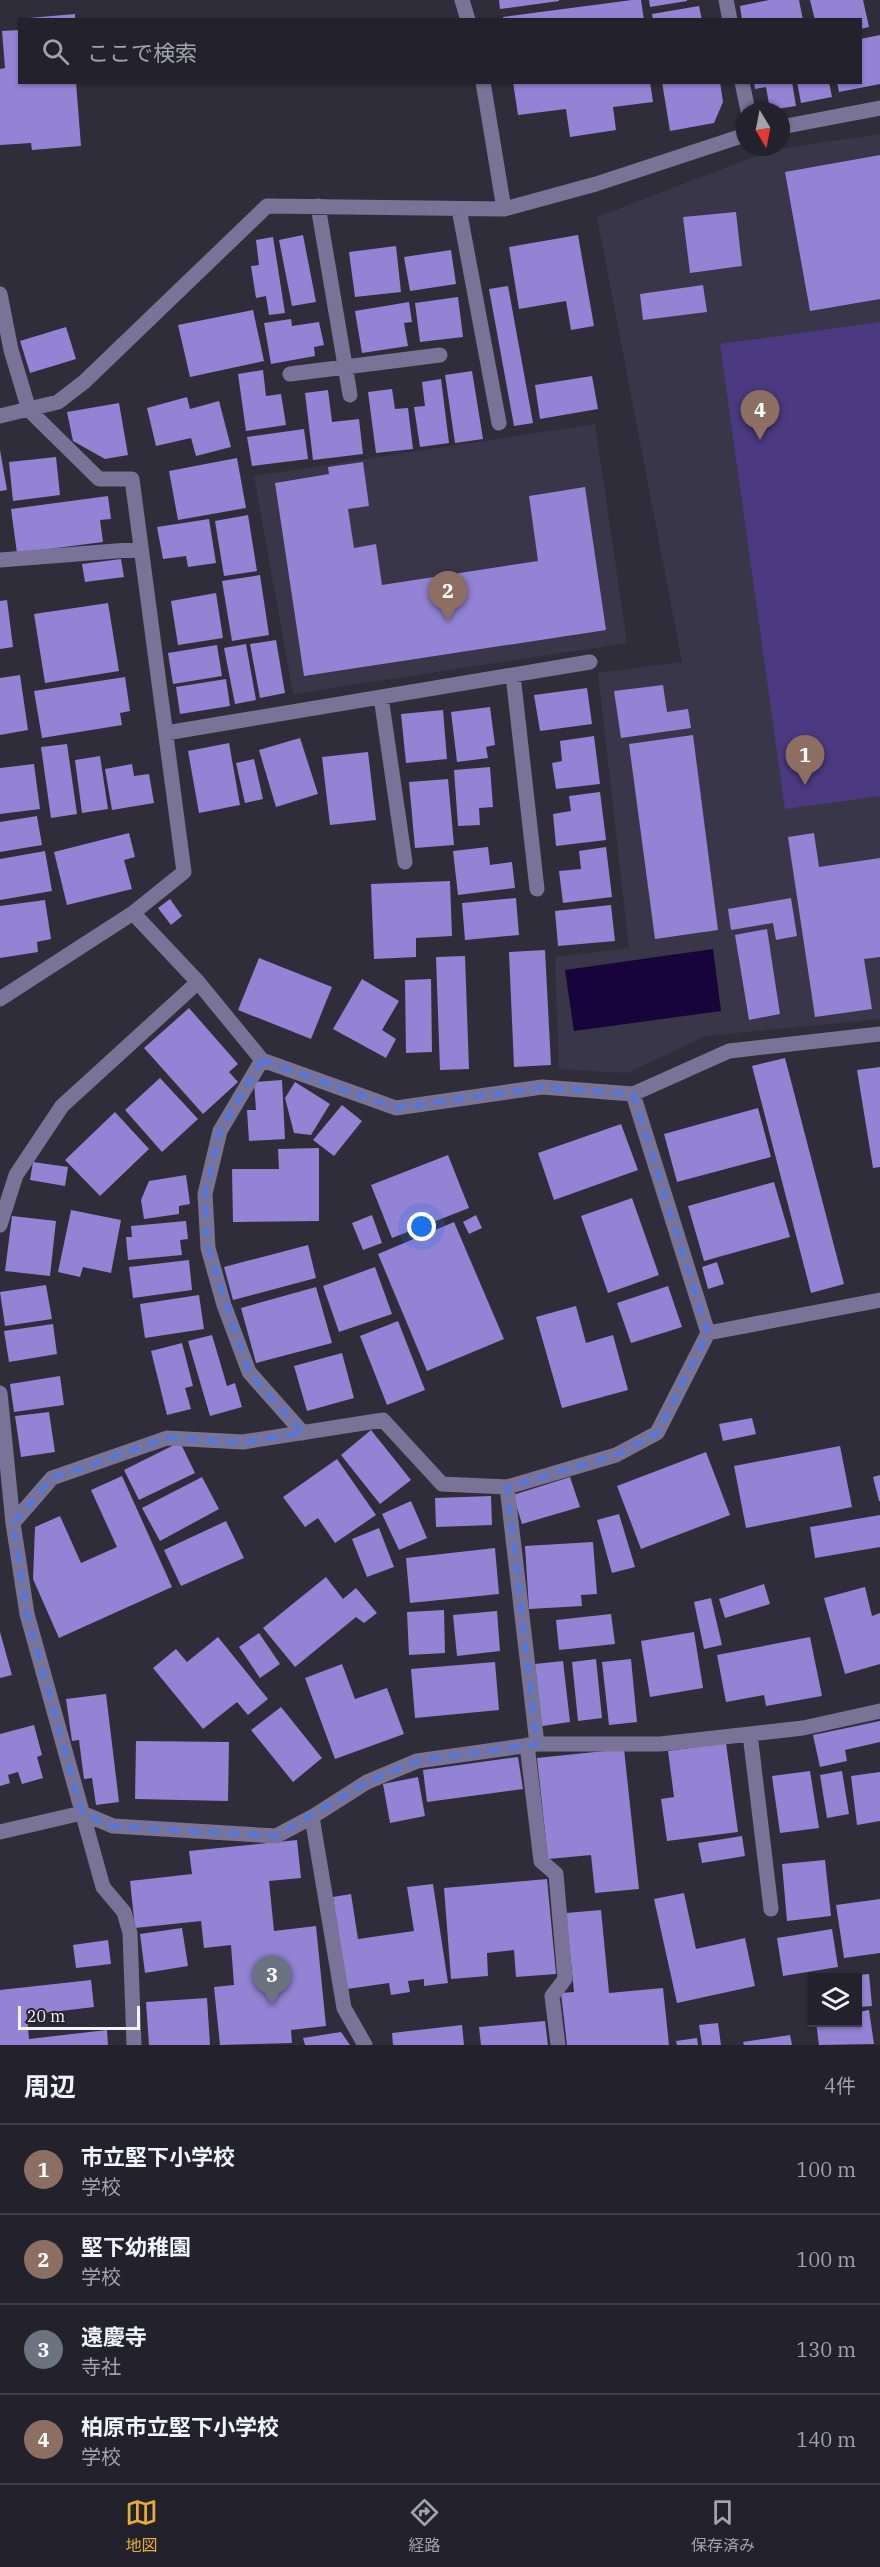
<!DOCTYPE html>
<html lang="ja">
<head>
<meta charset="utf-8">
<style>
  body { margin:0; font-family:"IBM Plex Serif","Noto Sans JP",serif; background:#2b2a34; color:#f1f3f6 }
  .controls { position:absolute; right:18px; bottom:18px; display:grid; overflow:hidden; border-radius:0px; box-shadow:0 2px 4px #0004 }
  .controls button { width:54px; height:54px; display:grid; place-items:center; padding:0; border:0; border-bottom:2px solid #403f48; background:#23222c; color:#f1f3f6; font:30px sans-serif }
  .compass { position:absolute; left:736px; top:102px; width:54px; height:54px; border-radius:50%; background:#23222c; box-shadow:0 2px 4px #0004; rotate:170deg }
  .scale { position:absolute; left:18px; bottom:15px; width:122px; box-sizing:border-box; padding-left:6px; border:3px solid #f3f2fb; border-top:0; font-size:16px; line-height:21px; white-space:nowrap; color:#f3f2fb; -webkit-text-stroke:4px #252330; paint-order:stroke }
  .you { position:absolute; left:422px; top:1227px; width:21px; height:21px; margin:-15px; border:4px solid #fff; border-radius:50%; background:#1a73e8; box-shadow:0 0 0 9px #1a73e833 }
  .badge { display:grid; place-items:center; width:39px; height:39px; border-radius:50%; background:#e6ac36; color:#fff; font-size:20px; font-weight:700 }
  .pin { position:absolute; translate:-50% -50px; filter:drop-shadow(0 2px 3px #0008) }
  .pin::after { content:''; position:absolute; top:32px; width:21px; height:18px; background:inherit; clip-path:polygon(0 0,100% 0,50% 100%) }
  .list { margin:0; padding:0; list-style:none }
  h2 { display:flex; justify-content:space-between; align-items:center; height:78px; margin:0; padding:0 24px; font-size:26px }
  h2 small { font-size:20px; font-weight:400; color:#a3a4a9 }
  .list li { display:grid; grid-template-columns:39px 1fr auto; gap:18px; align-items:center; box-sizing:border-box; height:90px; padding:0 24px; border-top:2px solid #403f48 }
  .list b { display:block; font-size:22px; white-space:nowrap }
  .list p { margin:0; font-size:20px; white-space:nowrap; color:#a3a4a9 }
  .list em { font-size:20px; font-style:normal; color:#a3a4a9 }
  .icon { flex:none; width:33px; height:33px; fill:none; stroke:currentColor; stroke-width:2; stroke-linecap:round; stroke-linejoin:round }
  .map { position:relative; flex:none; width:880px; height:2045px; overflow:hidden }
  .search { position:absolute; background:#23222c; box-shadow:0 2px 4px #0004; left:18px; right:18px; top:18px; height:66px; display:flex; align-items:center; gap:15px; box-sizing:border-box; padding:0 21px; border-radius:0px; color:#a3a4a9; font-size:22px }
  .sheet { height:438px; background:#23222c }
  nav { display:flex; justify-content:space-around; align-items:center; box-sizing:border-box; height:84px; border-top:2px solid #403f48; background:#23222c; font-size:16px; color:#a3a4a9 }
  nav a { display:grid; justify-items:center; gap:3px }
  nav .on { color:#e6ac36 }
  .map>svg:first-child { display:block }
  .built { fill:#393649 }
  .green { fill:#4b3a81 }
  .water { fill:#17043a }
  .building { fill:#9283d4 }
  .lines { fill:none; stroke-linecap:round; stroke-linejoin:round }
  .minor { stroke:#797497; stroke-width:15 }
  .marked { fill:none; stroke:#5277e1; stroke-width:4.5; stroke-dasharray:12 8; stroke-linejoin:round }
</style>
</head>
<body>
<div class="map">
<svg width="880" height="2045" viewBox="0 0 880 2045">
  <rect width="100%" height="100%" fill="#2f2d3a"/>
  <!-- built -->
  <path class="built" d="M 880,134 L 880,1019 L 706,1036 L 627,1073 L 559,1069 L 555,957 L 629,948 L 598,673 L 682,662 L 597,217 L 772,150 Z
    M 595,424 L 627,643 L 293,694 L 254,476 Z"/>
  <!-- green -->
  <path class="green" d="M 880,322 L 880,796 L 785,809 L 720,344 Z"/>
  <!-- water -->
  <path class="water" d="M 713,949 L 721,1011 L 574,1031 L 565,970 Z"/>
  <!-- building -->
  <path class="building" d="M 499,0 L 559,0 L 559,1 L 500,9 Z
    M 632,0 L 641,0 L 644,20 L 503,20 L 503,17 Z
    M 649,0 L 687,0 L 687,1 L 650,7 Z
    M 769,0 L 799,0 L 803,20 L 742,20 L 740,6 Z
    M 810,0 L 863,0 L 869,27 L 860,29 L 860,20 L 815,20 Z
    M 699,6 L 702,20 L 653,20 L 652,14 Z
    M 75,14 L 75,20 L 29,20 L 29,18 Z
    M 20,30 L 20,82 L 76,82 L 81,146 L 32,150 L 31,143 L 0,145 L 0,69 L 5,68 L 2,31 Z
    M 880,35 L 880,84 L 839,92 L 837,82 L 860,82 L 860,39 Z
    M 513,82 L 650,82 L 653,102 L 613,107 L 616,130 L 570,137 L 566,109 L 518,115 Z
    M 662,82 L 720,82 L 723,102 L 714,123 L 670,131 Z
    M 754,82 L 792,82 L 796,106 L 770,110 L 766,87 L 755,89 Z
    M 797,82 L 829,82 L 832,97 L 801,103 Z
    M 880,155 L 880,299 L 810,311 L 785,172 Z
    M 736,212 L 742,266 L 690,273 L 683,217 Z
    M 303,235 L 316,302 L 292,306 L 279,240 Z
    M 578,235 L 594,326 L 571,330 L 566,301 L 519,309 L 509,247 Z
    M 273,237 L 285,313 L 269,315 L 266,296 L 256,298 L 251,266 L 259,265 L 256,240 Z
    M 396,246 L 401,292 L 355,297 L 349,252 Z
    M 451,250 L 456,284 L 410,291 L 404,257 Z
    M 703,285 L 707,312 L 643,320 L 640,294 Z
    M 508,286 L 533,423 L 514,426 L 489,289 Z
    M 458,297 L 463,337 L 420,342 L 415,303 Z
    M 409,302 L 412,322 L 404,323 L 408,346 L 362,353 L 355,311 Z
    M 253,310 L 264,361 L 190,377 L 178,325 Z
    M 291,319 L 292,326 L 319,322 L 324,345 L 314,347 L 315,356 L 271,364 L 264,323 Z
    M 66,327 L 76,359 L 30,373 L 20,341 Z
    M 263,370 L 266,396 L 281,394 L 286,425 L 246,431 L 238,374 Z
    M 472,371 L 483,439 L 455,443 L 445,375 Z
    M 592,376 L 598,409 L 540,419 L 535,385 Z
    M 441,379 L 449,443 L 420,447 L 414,407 L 425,406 L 422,382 Z
    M 392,389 L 395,409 L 408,408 L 413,449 L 376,453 L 368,392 Z
    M 328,390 L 332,422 L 359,419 L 363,454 L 313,460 L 305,393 Z
    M 187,397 L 190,409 L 219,401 L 231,447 L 196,456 L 191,438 L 156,446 L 147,408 Z
    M 119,403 L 128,455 L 105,459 L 73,441 L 67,412 Z
    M 304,429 L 308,459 L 252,466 L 247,437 Z
    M 0,450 L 7,490 L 0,491 Z
    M 56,457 L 60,495 L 13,501 L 9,462 Z
    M 237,458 L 246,508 L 178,520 L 169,471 Z
    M 363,462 L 369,506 L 348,509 L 354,548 L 376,544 L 382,585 L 538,561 L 529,496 L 585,487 L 606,630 L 304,676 L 275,483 L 329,474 L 328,467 Z
    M 108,496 L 111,519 L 100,520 L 103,542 L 17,553 L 11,509 Z
    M 248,515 L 257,571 L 224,576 L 215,521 Z
    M 209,519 L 216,563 L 188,567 L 186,556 L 163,559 L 157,527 Z
    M 121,559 L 124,577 L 85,582 L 82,564 Z
    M 260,575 L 269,635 L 232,641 L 222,581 Z
    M 216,593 L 223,638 L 178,645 L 171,601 Z
    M 7,600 L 13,647 L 0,649 L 0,601 Z
    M 108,603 L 119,671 L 45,683 L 34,614 Z
    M 276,640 L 285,693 L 260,698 L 250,644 Z
    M 246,644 L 256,700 L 235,704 L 224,648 Z
    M 217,645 L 222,676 L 173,684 L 168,653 Z
    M 20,675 L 28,730 L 0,735 L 0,678 Z
    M 125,677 L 130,711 L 120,713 L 122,725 L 42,738 L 34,691 Z
    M 226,679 L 230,706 L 180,714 L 176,687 Z
    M 663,685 L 667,712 L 688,709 L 691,728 L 621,738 L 614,691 Z
    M 587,688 L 592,724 L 540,731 L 534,695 Z
    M 490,707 L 495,745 L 486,747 L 488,758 L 457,762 L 451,712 Z
    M 443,710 L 447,759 L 406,763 L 401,714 Z
    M 693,735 L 718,930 L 655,939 L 629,744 Z
    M 594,736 L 600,784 L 556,789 L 552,763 L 562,761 L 560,741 Z
    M 300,738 L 318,794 L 276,807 L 259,750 Z
    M 229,743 L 240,805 L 199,813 L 188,751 Z
    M 67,744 L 77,814 L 51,818 L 41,747 Z
    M 368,752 L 376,820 L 330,825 L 322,757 Z
    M 100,756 L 108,809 L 82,813 L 75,760 Z
    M 254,759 L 263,799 L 245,803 L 236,763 Z
    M 34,764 L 40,809 L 0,814 L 0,768 Z
    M 132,764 L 134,776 L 149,774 L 154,803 L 112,810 L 105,769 Z
    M 490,767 L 493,807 L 479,808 L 480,825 L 458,826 L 454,770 Z
    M 448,779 L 454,845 L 415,848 L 409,782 Z
    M 600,792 L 606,840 L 556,846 L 553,814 L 571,811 L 569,796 Z
    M 37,816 L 42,845 L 0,852 L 0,822 Z
    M 129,833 L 135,857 L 124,860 L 132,889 L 67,905 L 54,852 Z
    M 814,833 L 819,867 L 880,858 L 880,957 L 864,959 L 872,1009 L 815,1017 L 788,837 Z
    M 488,847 L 490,865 L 512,862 L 515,888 L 458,895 L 453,851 Z
    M 606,847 L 612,897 L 563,903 L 559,871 L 581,869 L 579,851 Z
    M 45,851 L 52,891 L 0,900 L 0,859 Z
    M 450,881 L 452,936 L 416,938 L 416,957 L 374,959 L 371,884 Z
    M 516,898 L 519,935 L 465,940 L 462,903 Z
    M 791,898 L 797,936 L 776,940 L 773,923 L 731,930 L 728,909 Z
    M 170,899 L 182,916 L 171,925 L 158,908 Z
    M 45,900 L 51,939 L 37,942 L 38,952 L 0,958 L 0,906 Z
    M 611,905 L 615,941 L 558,946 L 555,911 Z
    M 767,929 L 780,1014 L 749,1020 L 735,935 Z
    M 545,950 L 551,1065 L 514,1067 L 509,952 Z
    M 465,956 L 469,1069 L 440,1070 L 436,957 Z
    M 259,958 L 332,987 L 311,1039 L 238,1010 Z
    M 362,979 L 399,1001 L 382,1030 L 396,1039 L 386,1058 L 333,1029 Z
    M 431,979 L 432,1052 L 406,1053 L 405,980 Z
    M 189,1008 L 238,1064 L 229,1072 L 238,1082 L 203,1114 L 144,1048 Z
    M 785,1058 L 844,1284 L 811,1293 L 752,1066 Z
    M 880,1067 L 880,1167 L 873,1168 L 857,1070 Z
    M 160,1078 L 198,1119 L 162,1152 L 125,1110 Z
    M 282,1080 L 285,1139 L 249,1141 L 247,1110 L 256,1110 L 254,1082 Z
    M 295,1082 L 330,1104 L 311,1135 L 294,1133 L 285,1098 Z
    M 342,1105 L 362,1121 L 334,1156 L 313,1140 Z
    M 758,1108 L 771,1157 L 677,1182 L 664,1134 Z
    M 115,1112 L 149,1149 L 100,1196 L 65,1160 Z
    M 621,1124 L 638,1170 L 554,1200 L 538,1153 Z
    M 319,1148 L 319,1221 L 233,1222 L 232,1169 L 279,1169 L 278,1149 Z
    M 448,1155 L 469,1208 L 392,1238 L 371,1185 Z
    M 33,1162 L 68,1167 L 65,1186 L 30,1180 Z
    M 186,1175 L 190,1204 L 179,1206 L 179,1214 L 144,1219 L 141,1200 L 149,1181 Z
    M 774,1182 L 790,1237 L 704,1261 L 688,1206 Z
    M 632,1198 L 659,1275 L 608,1293 L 581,1216 Z
    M 71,1210 L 121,1220 L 111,1273 L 83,1267 L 80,1277 L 58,1272 Z
    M 372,1215 L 382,1243 L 363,1250 L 352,1223 Z
    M 476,1215 L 482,1228 L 469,1234 L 463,1222 Z
    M 12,1216 L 56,1221 L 50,1276 L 5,1271 Z
    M 186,1221 L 188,1239 L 180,1240 L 182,1255 L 128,1260 L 126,1237 L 132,1237 L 131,1226 Z
    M 454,1222 L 504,1339 L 427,1371 L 378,1254 Z
    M 308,1245 L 316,1278 L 233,1300 L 224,1267 Z
    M 189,1260 L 192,1290 L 133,1298 L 129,1267 Z
    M 717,1262 L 724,1284 L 708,1289 L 702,1267 Z
    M 375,1267 L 392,1314 L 339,1332 L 323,1286 Z
    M 46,1285 L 52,1319 L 5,1326 L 0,1292 Z
    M 668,1286 L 682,1327 L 631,1343 L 617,1303 Z
    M 316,1287 L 332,1343 L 256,1363 L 241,1308 Z
    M 199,1295 L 204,1329 L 145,1338 L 140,1304 Z
    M 576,1306 L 586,1343 L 613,1335 L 628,1390 L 562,1408 L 536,1317 Z
    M 398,1321 L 425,1390 L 387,1405 L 360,1336 Z
    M 53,1324 L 57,1354 L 9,1362 L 4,1331 Z
    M 212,1335 L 227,1386 L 235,1383 L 242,1407 L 210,1416 L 188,1341 Z
    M 182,1343 L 193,1386 L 185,1388 L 191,1409 L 167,1415 L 151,1351 Z
    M 342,1353 L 354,1398 L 307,1411 L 294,1366 Z
    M 60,1376 L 64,1405 L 14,1412 L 10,1384 Z
    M 49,1412 L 55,1452 L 21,1457 L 15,1416 Z
    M 752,1418 L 756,1434 L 723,1441 L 719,1424 Z
    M 371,1430 L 411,1480 L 380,1504 L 341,1455 Z
    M 180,1442 L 195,1473 L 139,1500 L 124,1470 Z
    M 840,1446 L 852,1507 L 746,1528 L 734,1466 Z
    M 706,1452 L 730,1515 L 641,1549 L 617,1486 Z
    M 337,1459 L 376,1515 L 335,1543 L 318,1518 L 305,1527 L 283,1497 Z
    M 880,1475 L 880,1501 L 879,1501 L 873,1477 Z
    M 122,1476 L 172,1587 L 59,1638 L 33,1579 L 35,1527 L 60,1516 L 81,1563 L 117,1547 L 91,1490 Z
    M 202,1477 L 219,1509 L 160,1541 L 142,1508 Z
    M 570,1477 L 580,1507 L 522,1524 L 513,1495 Z
    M 491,1496 L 492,1525 L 436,1527 L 435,1498 Z
    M 411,1501 L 427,1538 L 399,1550 L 382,1514 Z
    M 619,1514 L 635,1567 L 612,1573 L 597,1520 Z
    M 880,1515 L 880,1547 L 815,1558 L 810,1527 Z
    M 226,1521 L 244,1558 L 181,1586 L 164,1550 Z
    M 379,1528 L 394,1567 L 367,1577 L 352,1539 Z
    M 593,1542 L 597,1594 L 581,1595 L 582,1606 L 529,1609 L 525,1546 Z
    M 495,1548 L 499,1594 L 410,1603 L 406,1558 Z
    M 326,1577 L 343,1599 L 356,1588 L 377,1613 L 364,1623 L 356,1617 L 295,1667 L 263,1628 Z
    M 764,1584 L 770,1604 L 725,1618 L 719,1599 Z
    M 865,1587 L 872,1616 L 880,1613 L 880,1664 L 845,1674 L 824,1598 Z
    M 711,1598 L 722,1645 L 704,1649 L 694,1602 Z
    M 444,1610 L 445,1653 L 409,1655 L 407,1612 Z
    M 497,1611 L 500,1651 L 457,1656 L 453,1615 Z
    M 611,1614 L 615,1644 L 559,1650 L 556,1620 Z
    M 0,1632 L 12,1675 L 0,1678 Z
    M 694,1632 L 703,1688 L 650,1697 L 641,1641 Z
    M 259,1633 L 280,1664 L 260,1678 L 239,1647 Z
    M 218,1637 L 268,1699 L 248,1715 L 237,1702 L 203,1729 L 153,1668 L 176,1649 L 187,1662 Z
    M 810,1637 L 822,1696 L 766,1706 L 764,1695 L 726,1702 L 717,1655 Z
    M 596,1659 L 602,1718 L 578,1721 L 572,1662 Z
    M 631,1659 L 637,1722 L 609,1725 L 602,1662 Z
    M 563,1661 L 570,1722 L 542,1726 L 535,1664 Z
    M 495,1662 L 499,1710 L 415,1718 L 411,1669 Z
    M 342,1664 L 355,1699 L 387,1688 L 404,1734 L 335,1759 L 305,1678 Z
    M 106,1694 L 119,1802 L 96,1805 L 92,1778 L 84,1779 L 79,1740 L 72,1741 L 66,1699 Z
    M 281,1707 L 322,1758 L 293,1782 L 251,1730 Z
    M 880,1721 L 880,1742 L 845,1750 L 847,1761 L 820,1767 L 813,1735 Z
    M 34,1725 L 42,1755 L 37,1757 L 43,1778 L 22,1784 L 18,1772 L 8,1775 L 10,1783 L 0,1786 L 0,1734 Z
    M 136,1741 L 229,1742 L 228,1801 L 135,1799 Z
    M 726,1743 L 738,1832 L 667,1841 L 661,1799 L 674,1797 L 668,1751 Z
    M 624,1749 L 639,1889 L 595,1893 L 591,1855 L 548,1859 L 537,1758 Z
    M 518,1757 L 523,1789 L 427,1802 L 423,1770 Z
    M 810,1771 L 819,1828 L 780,1833 L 772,1776 Z
    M 842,1771 L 849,1814 L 827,1818 L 820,1775 Z
    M 880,1772 L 880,1821 L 857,1825 L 851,1776 Z
    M 418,1777 L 425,1816 L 390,1823 L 383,1784 Z
    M 742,1836 L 745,1856 L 702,1863 L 698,1843 Z
    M 297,1840 L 301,1878 L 269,1881 L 274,1931 L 316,1926 L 326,2026 L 291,2030 L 292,2043 L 220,2045 L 214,1987 L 234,1985 L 231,1945 L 204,1948 L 201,1921 L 135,1928 L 130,1881 L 192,1874 L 189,1851 Z
    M 825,1860 L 831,1916 L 787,1921 L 782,1864 Z
    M 547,1879 L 556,1974 L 516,1977 L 514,1950 L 487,1953 L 488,1976 L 451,1979 L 444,1888 Z
    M 433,1884 L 448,1983 L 424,1986 L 424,1979 L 408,1981 L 410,1992 L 391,1995 L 389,1983 L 347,1989 L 333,1897 L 351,1894 L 358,1939 L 414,1931 L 407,1887 Z
    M 684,1893 L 696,1949 L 745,1938 L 755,1986 L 677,2003 L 654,1899 Z
    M 880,1899 L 880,1953 L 844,1958 L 836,1905 Z
    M 601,1910 L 609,1993 L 663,1988 L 669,2045 L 567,2045 L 561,1993 L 574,1992 L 566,1913 Z
    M 182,1928 L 188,1966 L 145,1973 L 140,1934 Z
    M 832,1929 L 838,1967 L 783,1976 L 777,1938 Z
    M 108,1940 L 111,1964 L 76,1968 L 73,1945 Z
    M 869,1974 L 872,2006 L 858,2007 L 858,1978 L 848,1976 Z
    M 91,1980 L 94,2007 L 27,2015 L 29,2039 L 107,2030 L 108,2045 L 0,2045 L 0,1990 Z
    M 207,1998 L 210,2045 L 149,2045 L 146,2002 Z
    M 869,2010 L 874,2044 L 819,2045 L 816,2022 L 858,2022 L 858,2012 Z
    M 545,2021 L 548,2045 L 481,2045 L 479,2027 Z
    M 718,2023 L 721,2045 L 702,2045 L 699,2025 Z
    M 462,2025 L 464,2045 L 393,2045 L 392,2033 Z
    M 341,2032 L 350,2045 L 305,2045 L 303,2038 Z
    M 790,2035 L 792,2045 L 744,2045 L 743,2042 Z
    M 697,2038 L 698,2045 L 677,2045 L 676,2041 Z"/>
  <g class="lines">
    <!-- minor -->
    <path class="minor" d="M 462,0 L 468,20
      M 726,0 L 730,20
      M 483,82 L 504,209
      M 742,82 L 748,111
      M 781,127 L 880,108
      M 318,206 L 350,395
      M 459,209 L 499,423
      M 0,294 L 11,350 L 29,410 L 99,479 L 132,479 L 184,872 L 133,913 L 0,999
      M 290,374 L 440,355
      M 0,416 L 58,402 L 84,382 L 267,206 L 504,209 L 596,184 L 745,135
      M 0,560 L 141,549
      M 513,675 L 537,889
      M 381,697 L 405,862
      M 166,733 L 590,662
      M 133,913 L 198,982 L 262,1060 L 396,1108 L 542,1087 L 633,1094 L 729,1051 L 880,1034
      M 262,1060 L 220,1131 L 205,1194 L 208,1248 L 224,1305 L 249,1372 L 303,1433
      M 0,1225 L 16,1175 L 62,1106 L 198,982
      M 708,1333 L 880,1300
      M 0,1393 L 13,1523
      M 507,1487 L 537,1744
      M 750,1734 L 771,1909
      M 527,1745 L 541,1861 L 556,1874 L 565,1979 L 552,1996 L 558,2045
      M 312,1817 L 344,2008 L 365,2045
      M 0,1832 L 82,1813 L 113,1826 L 276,1836 L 312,1817 L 367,1782 L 417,1761 L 537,1744 L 660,1744 L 750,1734 L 803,1728 L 880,1711
      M 134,2045 L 130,1933 L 124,1912 L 103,1887 L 27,1614 L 13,1523 L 52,1478 L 167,1438 L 243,1442 L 383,1420 L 442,1484 L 507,1487 L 616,1455 L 657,1433 L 708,1333 L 633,1094"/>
  </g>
  <!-- marked area -->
  <path class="marked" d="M 262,1060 L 396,1108 L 542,1087 L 633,1094 L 708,1333 L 657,1433 L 616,1455 L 507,1487 L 537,1744 L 417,1761 L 367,1782 L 276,1836 L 113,1826 L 82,1813 L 27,1614 L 13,1523 L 52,1478 L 167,1438 L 243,1442 L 303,1433 L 249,1372 L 208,1248 L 205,1194 L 220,1131 Z"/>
</svg>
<div class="controls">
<button><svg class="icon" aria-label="layers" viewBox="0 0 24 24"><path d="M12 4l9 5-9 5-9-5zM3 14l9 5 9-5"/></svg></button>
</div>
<svg class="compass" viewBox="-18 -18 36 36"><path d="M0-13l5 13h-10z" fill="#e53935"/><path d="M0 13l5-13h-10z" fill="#a3a4a9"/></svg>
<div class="scale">20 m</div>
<div class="you"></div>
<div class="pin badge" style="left:805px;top:785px;background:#8d6e63">1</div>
<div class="pin badge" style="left:448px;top:621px;background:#8d6e63">2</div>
<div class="pin badge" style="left:272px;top:2005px;background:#6b7280">3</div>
<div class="pin badge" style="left:760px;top:440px;background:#8d6e63">4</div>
<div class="search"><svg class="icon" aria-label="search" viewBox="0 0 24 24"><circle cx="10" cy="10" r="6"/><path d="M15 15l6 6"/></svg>ここで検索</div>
</div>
<section class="sheet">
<h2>周辺<small>4件</small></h2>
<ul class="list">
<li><span class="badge" style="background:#8d6e63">1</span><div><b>市立堅下小学校</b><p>学校</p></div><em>100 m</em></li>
<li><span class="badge" style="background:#8d6e63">2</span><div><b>堅下幼稚園</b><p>学校</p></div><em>100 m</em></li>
<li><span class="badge" style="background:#6b7280">3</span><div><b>遠慶寺</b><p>寺社</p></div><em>130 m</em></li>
<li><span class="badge" style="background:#8d6e63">4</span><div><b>柏原市立堅下小学校</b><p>学校</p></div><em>140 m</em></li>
</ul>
</section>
<nav>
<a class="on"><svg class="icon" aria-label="map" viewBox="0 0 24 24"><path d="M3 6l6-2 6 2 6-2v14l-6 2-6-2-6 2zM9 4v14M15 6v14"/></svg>地図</a>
<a><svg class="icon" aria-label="directions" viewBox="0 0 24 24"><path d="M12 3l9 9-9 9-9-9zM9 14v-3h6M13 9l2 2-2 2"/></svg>経路</a>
<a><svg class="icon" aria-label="saved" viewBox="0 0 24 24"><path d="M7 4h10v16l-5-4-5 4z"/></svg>保存済み</a>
</nav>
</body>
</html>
